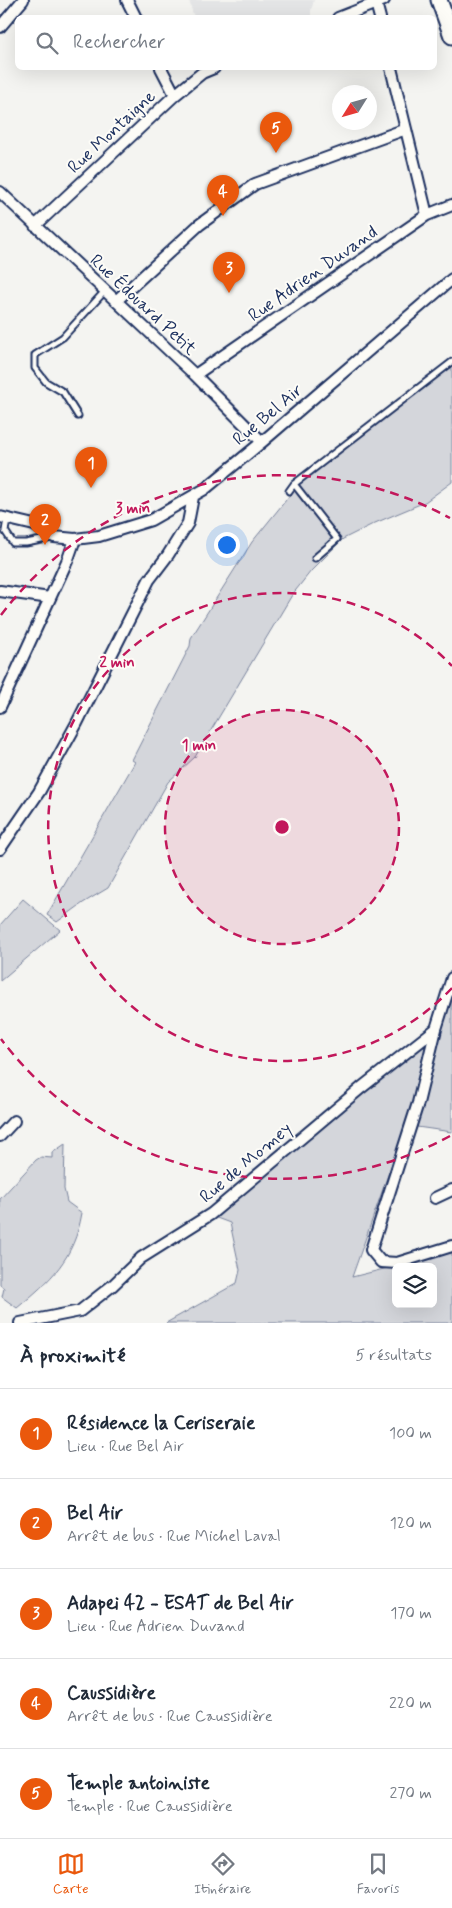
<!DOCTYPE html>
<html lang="fr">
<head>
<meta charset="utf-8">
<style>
  body { margin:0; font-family:Mynerve,sans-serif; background:#f2f2f3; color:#1f2937 }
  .controls { position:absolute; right:15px; bottom:15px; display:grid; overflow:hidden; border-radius:8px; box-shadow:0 5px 20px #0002 }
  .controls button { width:45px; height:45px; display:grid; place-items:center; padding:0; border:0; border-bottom:1px solid #e0e1e3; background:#fff; color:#1f2937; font:25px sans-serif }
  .compass { position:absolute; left:332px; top:85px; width:45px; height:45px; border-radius:50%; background:#fff; box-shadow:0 5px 20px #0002; rotate:233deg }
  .you { position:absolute; left:226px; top:544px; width:18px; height:18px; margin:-12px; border:4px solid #fff; border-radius:50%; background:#1a73e8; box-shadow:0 0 0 8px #1a73e833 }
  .badge { display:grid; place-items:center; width:32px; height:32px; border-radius:50%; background:#ea580c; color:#fff; font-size:16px; font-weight:700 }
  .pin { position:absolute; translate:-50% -41px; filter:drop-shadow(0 1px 2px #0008) }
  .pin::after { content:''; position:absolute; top:26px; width:18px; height:15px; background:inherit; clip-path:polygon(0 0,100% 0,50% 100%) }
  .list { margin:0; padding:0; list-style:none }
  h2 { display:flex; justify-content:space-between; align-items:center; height:65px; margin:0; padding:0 20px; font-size:21px }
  h2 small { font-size:16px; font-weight:400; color:#747a83 }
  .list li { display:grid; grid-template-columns:32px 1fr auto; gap:15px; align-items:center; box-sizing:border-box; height:90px; padding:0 20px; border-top:1px solid #e0e1e3 }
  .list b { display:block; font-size:19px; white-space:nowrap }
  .list p { margin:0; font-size:16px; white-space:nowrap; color:#747a83 }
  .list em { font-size:16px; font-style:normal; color:#747a83 }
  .icon { flex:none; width:28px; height:28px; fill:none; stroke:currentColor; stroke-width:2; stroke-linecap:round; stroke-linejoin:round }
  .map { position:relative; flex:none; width:452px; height:1323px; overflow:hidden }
  .search { position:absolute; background:#fff; box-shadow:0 5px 20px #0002; left:15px; right:15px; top:15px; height:55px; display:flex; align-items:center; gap:12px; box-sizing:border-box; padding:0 18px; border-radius:8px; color:#747a83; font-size:19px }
  .sheet { height:515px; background:#fff }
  nav { display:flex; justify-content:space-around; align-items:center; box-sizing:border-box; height:70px; border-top:1px solid #e0e1e3; background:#fff; font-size:14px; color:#747a83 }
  nav a { display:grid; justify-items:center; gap:2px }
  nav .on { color:#ea580c }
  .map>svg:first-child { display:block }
  .built { fill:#e4e5e6 }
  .green { fill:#d4d6db; stroke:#78829c; fill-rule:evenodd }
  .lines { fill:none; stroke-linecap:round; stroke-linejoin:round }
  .lane-casing { stroke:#1b2f5e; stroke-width:9 }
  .street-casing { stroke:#1b2f5e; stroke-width:14 }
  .secondary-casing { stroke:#1b2f5e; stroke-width:19 }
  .lane { stroke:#fdfcf7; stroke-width:5 }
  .street { stroke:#fdfcf7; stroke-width:10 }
  .secondary { stroke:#fdfcf7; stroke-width:15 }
  .ring { fill:none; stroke:#c2185b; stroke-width:2.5; stroke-dasharray:9 6 }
  .labels { text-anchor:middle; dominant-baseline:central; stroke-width:4; stroke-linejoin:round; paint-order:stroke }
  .street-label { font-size:18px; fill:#1b2f5e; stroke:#fdfcf7 }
  .centre { fill:#c2185b; stroke:#fdfcf7; stroke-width:2.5 }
  .ring-label { font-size:15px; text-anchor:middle; font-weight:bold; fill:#c2185b; stroke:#fdfcf7; stroke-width:4; stroke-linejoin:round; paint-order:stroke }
</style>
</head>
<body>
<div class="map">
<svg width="452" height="1323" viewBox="0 0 452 1323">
  <rect width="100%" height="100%" fill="#f4f4f1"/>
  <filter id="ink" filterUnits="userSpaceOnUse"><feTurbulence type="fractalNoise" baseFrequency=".02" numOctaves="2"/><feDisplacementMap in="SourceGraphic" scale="10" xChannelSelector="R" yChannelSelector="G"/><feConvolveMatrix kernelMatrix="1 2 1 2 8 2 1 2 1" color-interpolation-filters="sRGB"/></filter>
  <g filter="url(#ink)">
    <!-- built -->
    <path class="built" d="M 189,0 L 314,0 L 311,11 L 311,17 L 194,18 Z"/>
    <!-- green -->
    <path class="green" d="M 452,365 L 452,482 L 425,502 L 375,523 L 343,539 L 311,571 L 292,595 L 195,757 L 168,782 L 108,888 L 83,903 L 57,922 L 47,915 L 135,762 L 132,760 L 190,646 L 191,638 L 252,542 L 299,484 Z
      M 23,899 L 60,930 L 0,981 L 0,925 Z
      M 452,983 L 452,1132 L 417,1127 L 436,1029 Z
      M 429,1044 L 428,1061 L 352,1277 L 452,1252 L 452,1323 L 166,1323 L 237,1283 L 240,1270 L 230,1223 L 214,1217 L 415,1050 ZM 396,1267 L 433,1267 L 433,1304 L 396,1304 Z
      M 65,1144 L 64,1189 L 67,1202 L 82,1213 C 74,1259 51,1280 17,1308 L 2,1297 L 4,1288 L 0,1285 L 0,1199 L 36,1160 L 41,1157 L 52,1158 L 52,1153 Z"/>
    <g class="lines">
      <defs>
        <path id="lane" d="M 78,416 L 63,392 L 46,382 L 35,368 L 35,355 L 63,337 L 105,291
          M 294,484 L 337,539 L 315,558
          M 289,491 L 294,484 L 452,362
          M 7,519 L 5,531 L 13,543 L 26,543 L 52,538"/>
        <path id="street" d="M 127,0 L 136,18
          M 376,3 L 380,18
          M 338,18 L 384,0
          M 0,27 L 23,0
          M 161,68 L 175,95
          M 391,68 L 427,215
          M 0,192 L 195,375 L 262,442
          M 35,226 L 175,95 L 202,73 L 214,68
          M 116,301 L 199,225 L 255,184 L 406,129
          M 195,375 L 427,215 L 452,205
          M 0,517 L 34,525 L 54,537 L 75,539 L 99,536 L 151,520 L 205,489 L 262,442 L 452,279
          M 0,591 L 50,598
          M 0,707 L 68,559 L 75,539
          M 0,849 L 39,792 L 77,723 L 149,580 L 168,555 L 188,523 L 193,497
          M 436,1029 L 418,1103 L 371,1250 L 381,1262 L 397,1263 L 452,1246
          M 0,1136 L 14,1121
          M 435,1198 L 452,1190
          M 20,1323 L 80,1311 L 113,1285 L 141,1258 L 211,1214 L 361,1088 L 436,1029 L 452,978"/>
        <path id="secondary" d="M 439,0 L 452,36"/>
      </defs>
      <!-- lane casing -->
      <use href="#lane" class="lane-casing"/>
      <!-- street casing -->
      <use href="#street" class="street-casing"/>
      <!-- secondary casing -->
      <use href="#secondary" class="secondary-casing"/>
      <!-- lane -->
      <use href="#lane" class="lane"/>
      <!-- street -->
      <use href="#street" class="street"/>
      <!-- secondary -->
      <use href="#secondary" class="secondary"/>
    </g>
  </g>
  <!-- distance rings -->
  <circle cx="282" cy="827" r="117" fill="#c2185b" fill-opacity=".12"/>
  <g class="ring">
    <circle cx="282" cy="827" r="117"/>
    <path d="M452 988A234 234 0 1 1 452 666"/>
    <path d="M450 1136A352 352 0 0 1 1 1039M1 615A352 352 0 0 1 450 518"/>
  </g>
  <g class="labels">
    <!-- street labels -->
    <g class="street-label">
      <text transform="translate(112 132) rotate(-43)">Rue Montaigne</text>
      <text transform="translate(313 274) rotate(-35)">Rue Adrien Duvand</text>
      <text transform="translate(143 305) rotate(43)">Rue Édouard Petit</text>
      <text transform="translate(268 415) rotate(-40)">Rue Bel Air</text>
      <text transform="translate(246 1163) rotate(-40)">Rue de Momey</text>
    </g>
  </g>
  <circle cx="282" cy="827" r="8" class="centre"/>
  <g class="ring-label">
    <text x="133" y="513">3 min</text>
    <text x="117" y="667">2 min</text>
    <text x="199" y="750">1 min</text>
  </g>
</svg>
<div class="controls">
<button><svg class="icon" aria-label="layers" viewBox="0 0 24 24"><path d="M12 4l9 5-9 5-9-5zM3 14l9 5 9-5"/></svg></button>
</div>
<svg class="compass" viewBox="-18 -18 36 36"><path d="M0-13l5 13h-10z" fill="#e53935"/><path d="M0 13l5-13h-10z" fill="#747a83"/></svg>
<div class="you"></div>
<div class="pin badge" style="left:91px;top:488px">1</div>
<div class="pin badge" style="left:45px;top:545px">2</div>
<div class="pin badge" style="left:229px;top:293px">3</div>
<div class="pin badge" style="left:223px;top:216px">4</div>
<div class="pin badge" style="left:276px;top:153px">5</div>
<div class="search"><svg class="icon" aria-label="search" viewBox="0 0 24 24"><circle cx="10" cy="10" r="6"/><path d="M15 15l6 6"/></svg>Rechercher</div>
</div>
<section class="sheet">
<h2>À proximité<small>5 résultats</small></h2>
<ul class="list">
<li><span class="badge">1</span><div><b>Résidence la Ceriseraie</b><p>Lieu · Rue Bel Air</p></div><em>100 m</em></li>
<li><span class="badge">2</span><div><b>Bel Air</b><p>Arrêt de bus · Rue Michel Laval</p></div><em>120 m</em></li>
<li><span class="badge">3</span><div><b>Adapei 42 - ESAT de Bel Air</b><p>Lieu · Rue Adrien Duvand</p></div><em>170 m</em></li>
<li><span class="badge">4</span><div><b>Caussidière</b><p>Arrêt de bus · Rue Caussidière</p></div><em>220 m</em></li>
<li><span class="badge">5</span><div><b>Temple antoiniste</b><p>Temple · Rue Caussidière</p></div><em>270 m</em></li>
</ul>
</section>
<nav>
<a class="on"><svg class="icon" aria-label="map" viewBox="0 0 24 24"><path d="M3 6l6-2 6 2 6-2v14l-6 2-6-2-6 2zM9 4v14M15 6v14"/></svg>Carte</a>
<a><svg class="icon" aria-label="directions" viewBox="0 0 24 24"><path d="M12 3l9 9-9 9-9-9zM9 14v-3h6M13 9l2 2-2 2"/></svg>Itinéraire</a>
<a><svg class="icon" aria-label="saved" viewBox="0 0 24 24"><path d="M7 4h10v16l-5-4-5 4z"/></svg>Favoris</a>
</nav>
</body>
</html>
